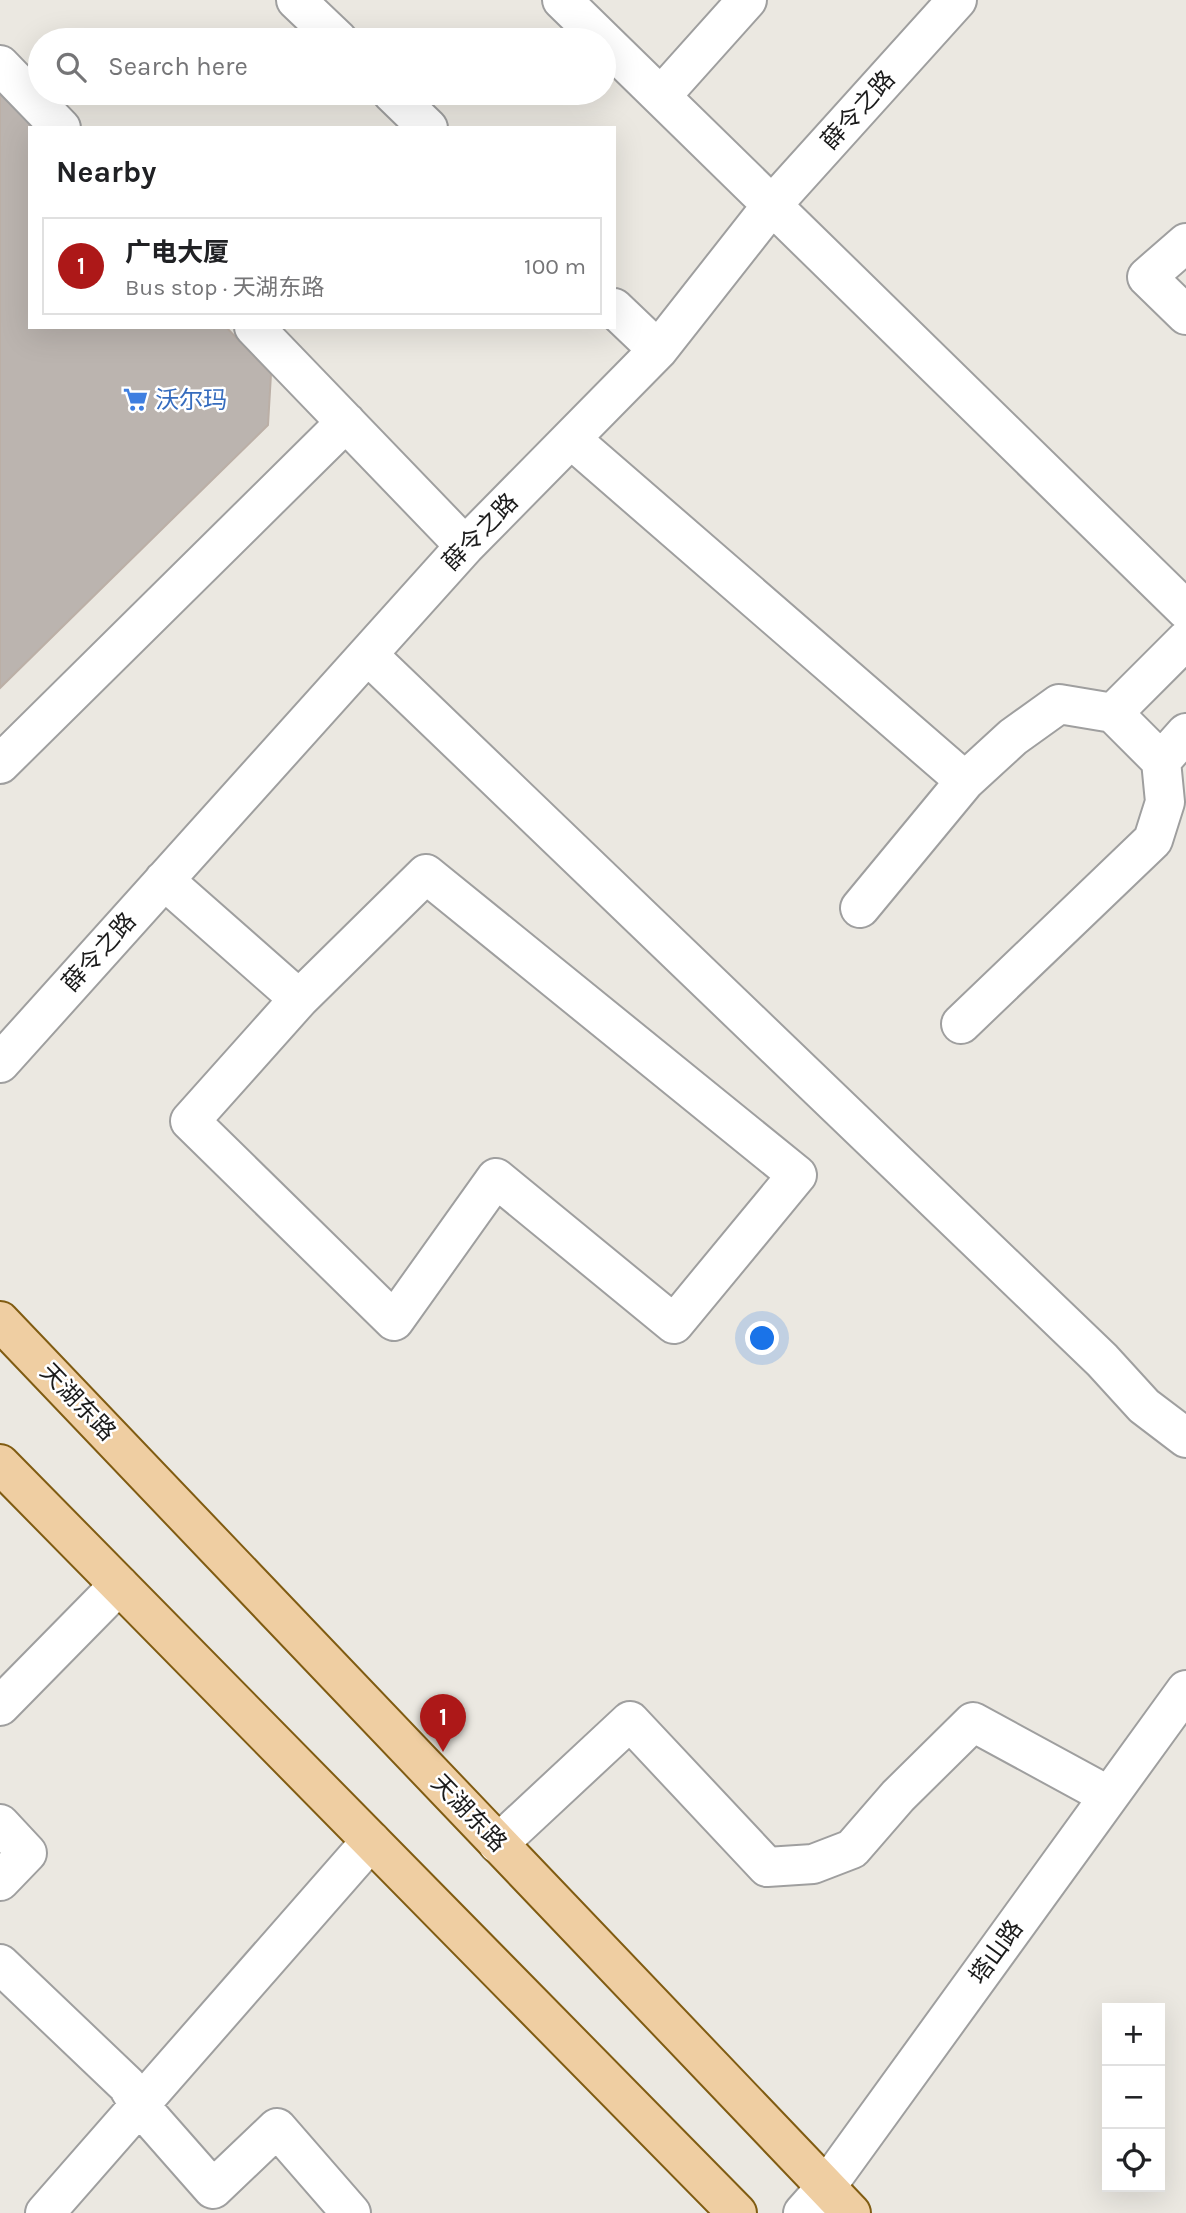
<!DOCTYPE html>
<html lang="en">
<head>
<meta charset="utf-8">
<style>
  body { margin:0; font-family:Karla,"Noto Sans SC",sans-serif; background:#f2f2f2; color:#202124 }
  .controls { position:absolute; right:21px; bottom:21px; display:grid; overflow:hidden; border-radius:0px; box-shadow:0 7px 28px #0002 }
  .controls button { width:63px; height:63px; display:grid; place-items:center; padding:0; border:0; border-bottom:2px solid #e0e0e0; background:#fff; color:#202124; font:35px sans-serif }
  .you { position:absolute; left:763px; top:1339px; width:24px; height:24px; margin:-18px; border:5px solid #fff; border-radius:50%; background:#1a73e8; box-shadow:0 0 0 10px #1a73e833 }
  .badge { display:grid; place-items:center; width:46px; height:46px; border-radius:50%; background:#ad1818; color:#fff; font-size:23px; font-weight:700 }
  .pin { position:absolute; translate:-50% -58px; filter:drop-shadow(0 2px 4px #0008) }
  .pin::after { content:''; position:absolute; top:37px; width:24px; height:21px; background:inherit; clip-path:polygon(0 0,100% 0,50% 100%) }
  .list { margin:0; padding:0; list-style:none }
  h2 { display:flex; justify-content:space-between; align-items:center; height:91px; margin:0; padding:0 28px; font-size:30px }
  h2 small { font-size:23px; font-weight:400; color:#757577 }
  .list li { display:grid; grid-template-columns:46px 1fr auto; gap:21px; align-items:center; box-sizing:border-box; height:98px; margin:0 14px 14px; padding:0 14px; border:2px solid #e0e0e0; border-radius:0px }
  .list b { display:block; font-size:26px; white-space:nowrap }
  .list p { margin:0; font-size:23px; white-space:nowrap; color:#757577 }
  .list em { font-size:23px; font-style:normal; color:#757577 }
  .icon { flex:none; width:38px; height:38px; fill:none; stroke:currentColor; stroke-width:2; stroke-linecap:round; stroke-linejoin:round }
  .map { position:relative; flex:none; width:1186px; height:2213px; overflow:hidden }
  .search { position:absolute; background:#fff; box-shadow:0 7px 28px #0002; left:28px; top:28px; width:588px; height:77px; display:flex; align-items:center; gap:18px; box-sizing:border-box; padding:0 24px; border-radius:38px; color:#757577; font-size:26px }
  .panel { position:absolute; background:#fff; box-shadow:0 7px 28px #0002; left:28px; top:126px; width:588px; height:203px; border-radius:0px }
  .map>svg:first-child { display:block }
  .building { fill:#bbb4af; stroke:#bbafa6; stroke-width:2 }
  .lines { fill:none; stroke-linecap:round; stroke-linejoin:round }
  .minor-casing { stroke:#9f9f9f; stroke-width:42 }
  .major-casing { stroke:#805c12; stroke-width:42 }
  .minor { stroke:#fff; stroke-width:38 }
  .major { stroke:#efcea2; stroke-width:38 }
  .labels { text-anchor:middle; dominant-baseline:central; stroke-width:5; stroke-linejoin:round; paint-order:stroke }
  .street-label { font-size:24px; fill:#1b1b1b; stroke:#fff }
  .shop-label { font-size:24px; fill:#366cbe; stroke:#fff; text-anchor:start }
</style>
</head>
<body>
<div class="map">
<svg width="1186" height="2213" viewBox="0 0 1186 2213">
  <rect width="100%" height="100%" fill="#ebe8e1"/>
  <!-- building -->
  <path class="building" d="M 0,91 L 35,128 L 30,128 L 30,327 L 226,327 L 271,374 L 268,425 L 0,688 Z"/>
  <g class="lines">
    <defs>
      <path id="minor" d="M 296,0 L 338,40
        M 562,0 L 603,40
        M 604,41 L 1186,610
        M 0,65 L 61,128
        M 392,93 L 428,128
        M 661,96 L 747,0
        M 1186,243 L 1147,277 L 1186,315
        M 614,308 L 658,350
        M 254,327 L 465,546
        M 571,439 L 965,781 L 1013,737 L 1059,704 L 1113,713 L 1161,761 L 1165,802 L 1153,840 L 961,1024
        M 368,655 L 1102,1360 L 1144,1406 L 1186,1438
        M 1113,713 L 1186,640
        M 1161,761 L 1186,733
        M 0,764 L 346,422
        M 164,880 L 299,999 L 426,874 L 797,1175 L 674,1324 L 496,1178 L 394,1321 L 190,1121 L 299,999
        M 860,908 L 965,781
        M 0,1063 L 465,546 L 658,350 L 772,205 L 957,0
        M 0,1706 L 119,1585
        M 0,1824 L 27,1853 L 0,1881
        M 498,1844 L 630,1721 L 767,1867 L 813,1864 L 852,1849 L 898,1796 L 973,1722 L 1109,1796
        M 0,1964 L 127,2085 L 139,2105 L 213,2189 L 277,2128 L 351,2213
        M 45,2213 L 371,1841
        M 803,2213 L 826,2187 L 1186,1690"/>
      <path id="major" d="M 0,1321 L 851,2213
        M 0,1464 L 737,2213"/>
    </defs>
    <!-- minor casing -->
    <use href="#minor" class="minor-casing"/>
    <!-- major casing -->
    <use href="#major" class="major-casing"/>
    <!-- minor -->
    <use href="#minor" class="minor"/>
    <!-- major -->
    <use href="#major" class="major"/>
  </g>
  <!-- icons -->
  <defs>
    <symbol id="supermarket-bare" viewBox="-9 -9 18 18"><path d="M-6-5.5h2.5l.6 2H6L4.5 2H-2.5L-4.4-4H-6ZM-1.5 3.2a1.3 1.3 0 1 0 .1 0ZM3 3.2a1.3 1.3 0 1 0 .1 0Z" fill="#3f7fe0" stroke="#fff" stroke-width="2.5" paint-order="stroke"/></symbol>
  </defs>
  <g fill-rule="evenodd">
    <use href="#supermarket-bare" x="118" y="382" width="35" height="35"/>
  </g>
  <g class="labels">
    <!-- street labels -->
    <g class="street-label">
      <text transform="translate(858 110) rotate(-48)">薛令之路</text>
      <text transform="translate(480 532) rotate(-46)">薛令之路</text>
      <text transform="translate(99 952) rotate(-48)">薛令之路</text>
      <text transform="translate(78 1402) rotate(46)">天湖东路</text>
      <text transform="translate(469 1813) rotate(46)">天湖东路</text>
      <text transform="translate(996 1952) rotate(-54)">塔山路</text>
    </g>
    <!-- shop labels -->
    <g class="shop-label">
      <text x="155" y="400">沃尔玛</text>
    </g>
  </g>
</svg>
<div class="controls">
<button>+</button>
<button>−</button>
<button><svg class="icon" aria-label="locate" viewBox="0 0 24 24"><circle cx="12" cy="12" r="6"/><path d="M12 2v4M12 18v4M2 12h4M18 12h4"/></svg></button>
</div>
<div class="you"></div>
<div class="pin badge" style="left:443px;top:1752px">1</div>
<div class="search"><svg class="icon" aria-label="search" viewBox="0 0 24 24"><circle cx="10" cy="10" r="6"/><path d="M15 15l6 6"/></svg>Search here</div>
<section class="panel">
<h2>Nearby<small></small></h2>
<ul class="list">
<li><span class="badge">1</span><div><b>广电大厦</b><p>Bus stop · 天湖东路</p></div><em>100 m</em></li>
</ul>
</section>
</div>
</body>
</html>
